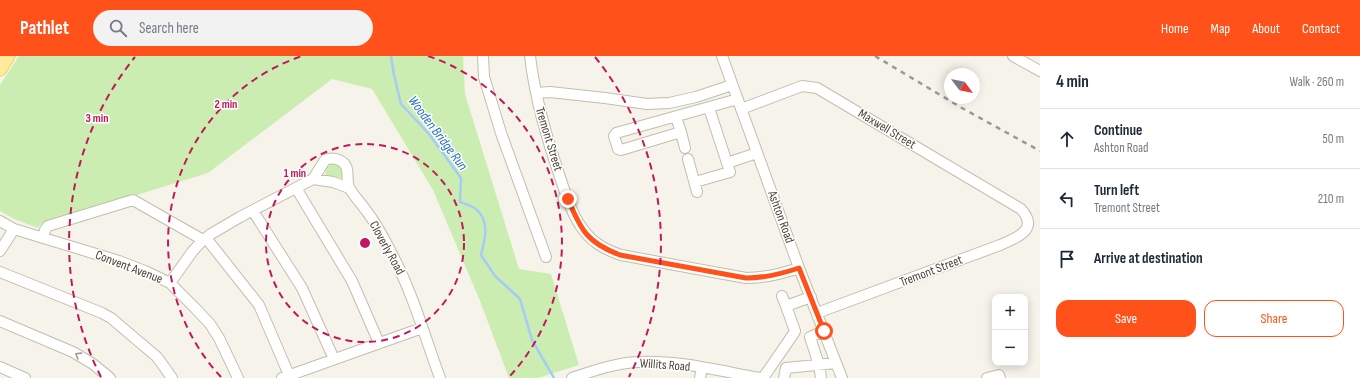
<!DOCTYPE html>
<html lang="en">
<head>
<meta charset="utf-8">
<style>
  body { margin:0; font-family:"Sofia Sans Condensed",sans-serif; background:#f2f2f3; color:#1f2937 }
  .controls { position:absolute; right:12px; bottom:12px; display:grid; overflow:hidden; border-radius:8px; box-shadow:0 2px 10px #0003 }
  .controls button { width:36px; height:36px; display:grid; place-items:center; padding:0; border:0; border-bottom:1px solid #e0e1e3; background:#fff; color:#1f2937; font:20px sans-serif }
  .compass { position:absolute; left:944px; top:12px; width:36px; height:36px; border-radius:50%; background:#fff; box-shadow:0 2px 10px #0003; rotate:122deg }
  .stop { position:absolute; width:12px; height:12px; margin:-9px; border:3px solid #ff5119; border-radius:50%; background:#fff }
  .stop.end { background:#ff5119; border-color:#fff; box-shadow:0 1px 4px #0008 }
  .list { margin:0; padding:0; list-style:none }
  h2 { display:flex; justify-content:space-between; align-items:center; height:52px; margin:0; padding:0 16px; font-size:17px }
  h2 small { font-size:13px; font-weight:400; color:#747a83 }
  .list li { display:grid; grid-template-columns:26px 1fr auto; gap:12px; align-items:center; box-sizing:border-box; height:60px; padding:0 16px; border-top:1px solid #e0e1e3 }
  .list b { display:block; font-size:15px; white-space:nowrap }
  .list p { margin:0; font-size:13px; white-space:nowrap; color:#747a83 }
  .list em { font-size:13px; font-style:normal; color:#747a83 }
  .actions { display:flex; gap:8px; padding:12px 16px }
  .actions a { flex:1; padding:9px 0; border:1px solid #ff5119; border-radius:12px; text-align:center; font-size:14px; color:#ff5119 }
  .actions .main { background:#ff5119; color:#fff }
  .icon { flex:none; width:22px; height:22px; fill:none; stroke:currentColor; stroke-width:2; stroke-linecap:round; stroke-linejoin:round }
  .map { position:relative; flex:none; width:1040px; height:322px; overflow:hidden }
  header { display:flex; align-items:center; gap:24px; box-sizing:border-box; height:56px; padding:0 20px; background:#ff5119; color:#fff }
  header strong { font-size:19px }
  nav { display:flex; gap:22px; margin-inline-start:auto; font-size:14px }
  .search { width:280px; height:36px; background:#f2f2f3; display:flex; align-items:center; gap:10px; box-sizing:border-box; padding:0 14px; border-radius:22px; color:#747a83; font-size:15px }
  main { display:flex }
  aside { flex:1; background:#fff }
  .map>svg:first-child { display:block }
  .green { fill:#ccedb1 }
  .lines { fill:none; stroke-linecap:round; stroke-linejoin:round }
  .stream { stroke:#a4ccf6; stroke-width:2.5 }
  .minor-casing { stroke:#c3bdac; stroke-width:12 }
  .major-casing { stroke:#edd062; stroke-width:15 }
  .minor { stroke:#fff; stroke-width:10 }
  .major { stroke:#ffec9b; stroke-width:13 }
  .rail { stroke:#999; stroke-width:2.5; stroke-dasharray:5 5; stroke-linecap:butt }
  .oneway { stroke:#9c9991 }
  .route { stroke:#ff5119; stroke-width:5 }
  .ring { fill:none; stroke:#c2185b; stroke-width:2; stroke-dasharray:7 5 }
  .labels { text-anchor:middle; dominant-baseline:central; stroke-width:3; stroke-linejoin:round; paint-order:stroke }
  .street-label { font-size:13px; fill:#4b4537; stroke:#fff }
  .water-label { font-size:14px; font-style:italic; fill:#2771c1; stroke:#fff }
  .centre { fill:#c2185b; stroke:#fff; stroke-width:2 }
  .ring-label { font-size:12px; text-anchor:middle; font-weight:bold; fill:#c2185b; stroke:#fff; stroke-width:3; stroke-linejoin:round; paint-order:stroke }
</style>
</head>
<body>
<header>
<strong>Pathlet</strong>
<div class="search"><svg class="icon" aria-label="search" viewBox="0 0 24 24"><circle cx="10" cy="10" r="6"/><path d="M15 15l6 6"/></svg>Search here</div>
<nav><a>Home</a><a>Map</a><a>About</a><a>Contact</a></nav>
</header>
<main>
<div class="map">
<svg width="1040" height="322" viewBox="0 0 1040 322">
  <rect width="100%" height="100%" fill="#f6f4ea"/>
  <!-- green -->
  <path class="green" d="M 19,0 L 463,0 L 465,38 L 519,213 L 551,218 L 579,309 L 538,322 L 509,322 L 480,245 L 433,134 L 372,33 L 332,23 L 208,117 L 40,169 L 38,172 L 14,163 L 0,155 L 0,29 Z
    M 334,107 L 342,110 L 343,122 L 328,120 L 325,118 L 327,111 Z"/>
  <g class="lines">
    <!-- stream -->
    <path class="stream" d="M 391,0 L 394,19 L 401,48 L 429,78 L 461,122 L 460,146 C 465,148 473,150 477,154 C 490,166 485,184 481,199 L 495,220 L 520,243 L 532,284 L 554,322"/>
    <defs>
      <path id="minor" d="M 483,0 L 484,21 L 501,77 L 546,201
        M 530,0 C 535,43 547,83 561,124 C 566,139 571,156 580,169 C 590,185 603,193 621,199 L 746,222 C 765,222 781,218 799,212
        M 722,0 L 799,212 L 842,322
        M 1013,0 L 1040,15
        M 536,37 L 550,36 L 605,42 L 647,48 L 669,47 L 696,41 L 732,29
        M 741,53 L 802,30 L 817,32 L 1021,153 C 1040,174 1016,182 1000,189 L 817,257
        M 676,61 L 681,76 L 621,94 L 618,93 L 614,80 L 616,77 L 738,43
        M 681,76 L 685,92
        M 688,103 L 697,136
        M 727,107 L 757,97
        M 313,123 L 325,104 C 330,102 334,102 339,104 C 353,110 344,124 350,133 C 354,140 360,146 365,153 C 376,167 385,184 393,200 C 413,238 425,281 440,322
        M 695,126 L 730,116 L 709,52
        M 296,132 L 352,225 L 379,287
        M 253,155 L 302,232 L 334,303
        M 0,165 L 14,173 L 119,205 L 145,215 L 170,227 L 196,253 L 210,268 L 219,282 L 238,322
        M 43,182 L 45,174 L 48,170 L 133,144 L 203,184
        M 206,182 L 259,249 L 289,319
        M 0,195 L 14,173
        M 0,216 L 102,257 L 111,262 L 157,301 L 172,322
        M 170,227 L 192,196 L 201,186 L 211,178 L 240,161 L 313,123 L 333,126 L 349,132
        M 782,240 L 786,250 L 811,241
        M 0,265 L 73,296 L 93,308 L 110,322
        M 0,311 L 25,322
        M 282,322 L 422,272
        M 572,322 C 593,315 615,307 638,306 C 679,304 720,315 760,322
        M 700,322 L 702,312
        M 763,322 L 794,277 L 795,275 L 786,250
        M 784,322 L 786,312 L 836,307
        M 821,322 L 819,309 L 810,281 L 824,275
        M 987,322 L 999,319 L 1000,322"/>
      <path id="major" d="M 0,13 L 8,0"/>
    </defs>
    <!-- minor casing -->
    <use href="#minor" class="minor-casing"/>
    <!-- major casing -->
    <use href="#major" class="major-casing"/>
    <!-- minor -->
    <use href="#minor" class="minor"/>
    <!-- major -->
    <use href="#major" class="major"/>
    <!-- rail -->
    <path class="rail" d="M 875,0 L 962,52 L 1040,95"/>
  </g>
  <!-- one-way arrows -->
  <defs><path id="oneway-chevron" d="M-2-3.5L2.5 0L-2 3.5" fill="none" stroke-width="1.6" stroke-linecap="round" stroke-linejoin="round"/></defs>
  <use class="oneway" href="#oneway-chevron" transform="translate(78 299) rotate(-148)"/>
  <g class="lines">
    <!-- route -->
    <path class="route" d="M 568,143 C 581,175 588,187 620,199 L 746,222 C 765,222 781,218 799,212 L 824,275"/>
  </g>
  <!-- distance rings -->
  <g class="ring">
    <circle cx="365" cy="187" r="99"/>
    <path d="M221 321A197 197 0 0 1 302 0M428 0A197 197 0 0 1 509 321"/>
    <path d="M101 321A296 296 0 0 1 135 1M595 1A296 296 0 0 1 629 321"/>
  </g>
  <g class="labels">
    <!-- street labels -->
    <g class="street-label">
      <text transform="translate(887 73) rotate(31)">Maxwell Street</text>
      <text transform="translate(549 83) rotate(73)">Tremont Street</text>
      <text transform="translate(781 161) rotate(70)">Ashton Road</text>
      <text transform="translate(387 192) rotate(61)">Cloverly Road</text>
      <text transform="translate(129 211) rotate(21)">Convent Avenue</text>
      <text transform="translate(931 215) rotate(-21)">Tremont Street</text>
      <text transform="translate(665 309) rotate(4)">Willits Road</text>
    </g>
    <!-- water labels -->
    <g class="water-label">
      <text transform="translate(438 77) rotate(53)">Wooden Bridge Run</text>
    </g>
  </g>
  <circle cx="365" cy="187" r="6" class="centre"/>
  <g class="ring-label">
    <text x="226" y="52">2 min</text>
    <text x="97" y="66">3 min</text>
    <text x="295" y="121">1 min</text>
  </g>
</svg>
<div class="controls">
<button>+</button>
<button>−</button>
</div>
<svg class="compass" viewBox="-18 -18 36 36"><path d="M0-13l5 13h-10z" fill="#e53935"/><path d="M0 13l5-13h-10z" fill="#747a83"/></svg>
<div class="stop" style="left:824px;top:275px"></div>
<div class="stop end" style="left:568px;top:143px"></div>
</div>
<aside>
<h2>4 min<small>Walk · 260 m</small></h2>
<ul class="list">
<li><svg class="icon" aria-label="ahead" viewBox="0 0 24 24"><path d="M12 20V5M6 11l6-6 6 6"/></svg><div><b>Continue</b><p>Ashton Road</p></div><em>50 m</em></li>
<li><svg class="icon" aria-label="left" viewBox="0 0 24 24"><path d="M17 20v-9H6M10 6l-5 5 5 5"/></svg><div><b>Turn left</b><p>Tremont Street</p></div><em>210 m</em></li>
<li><svg class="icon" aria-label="arrive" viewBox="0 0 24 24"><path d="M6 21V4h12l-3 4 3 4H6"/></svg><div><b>Arrive at destination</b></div></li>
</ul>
<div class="actions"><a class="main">Save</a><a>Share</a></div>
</aside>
</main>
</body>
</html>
